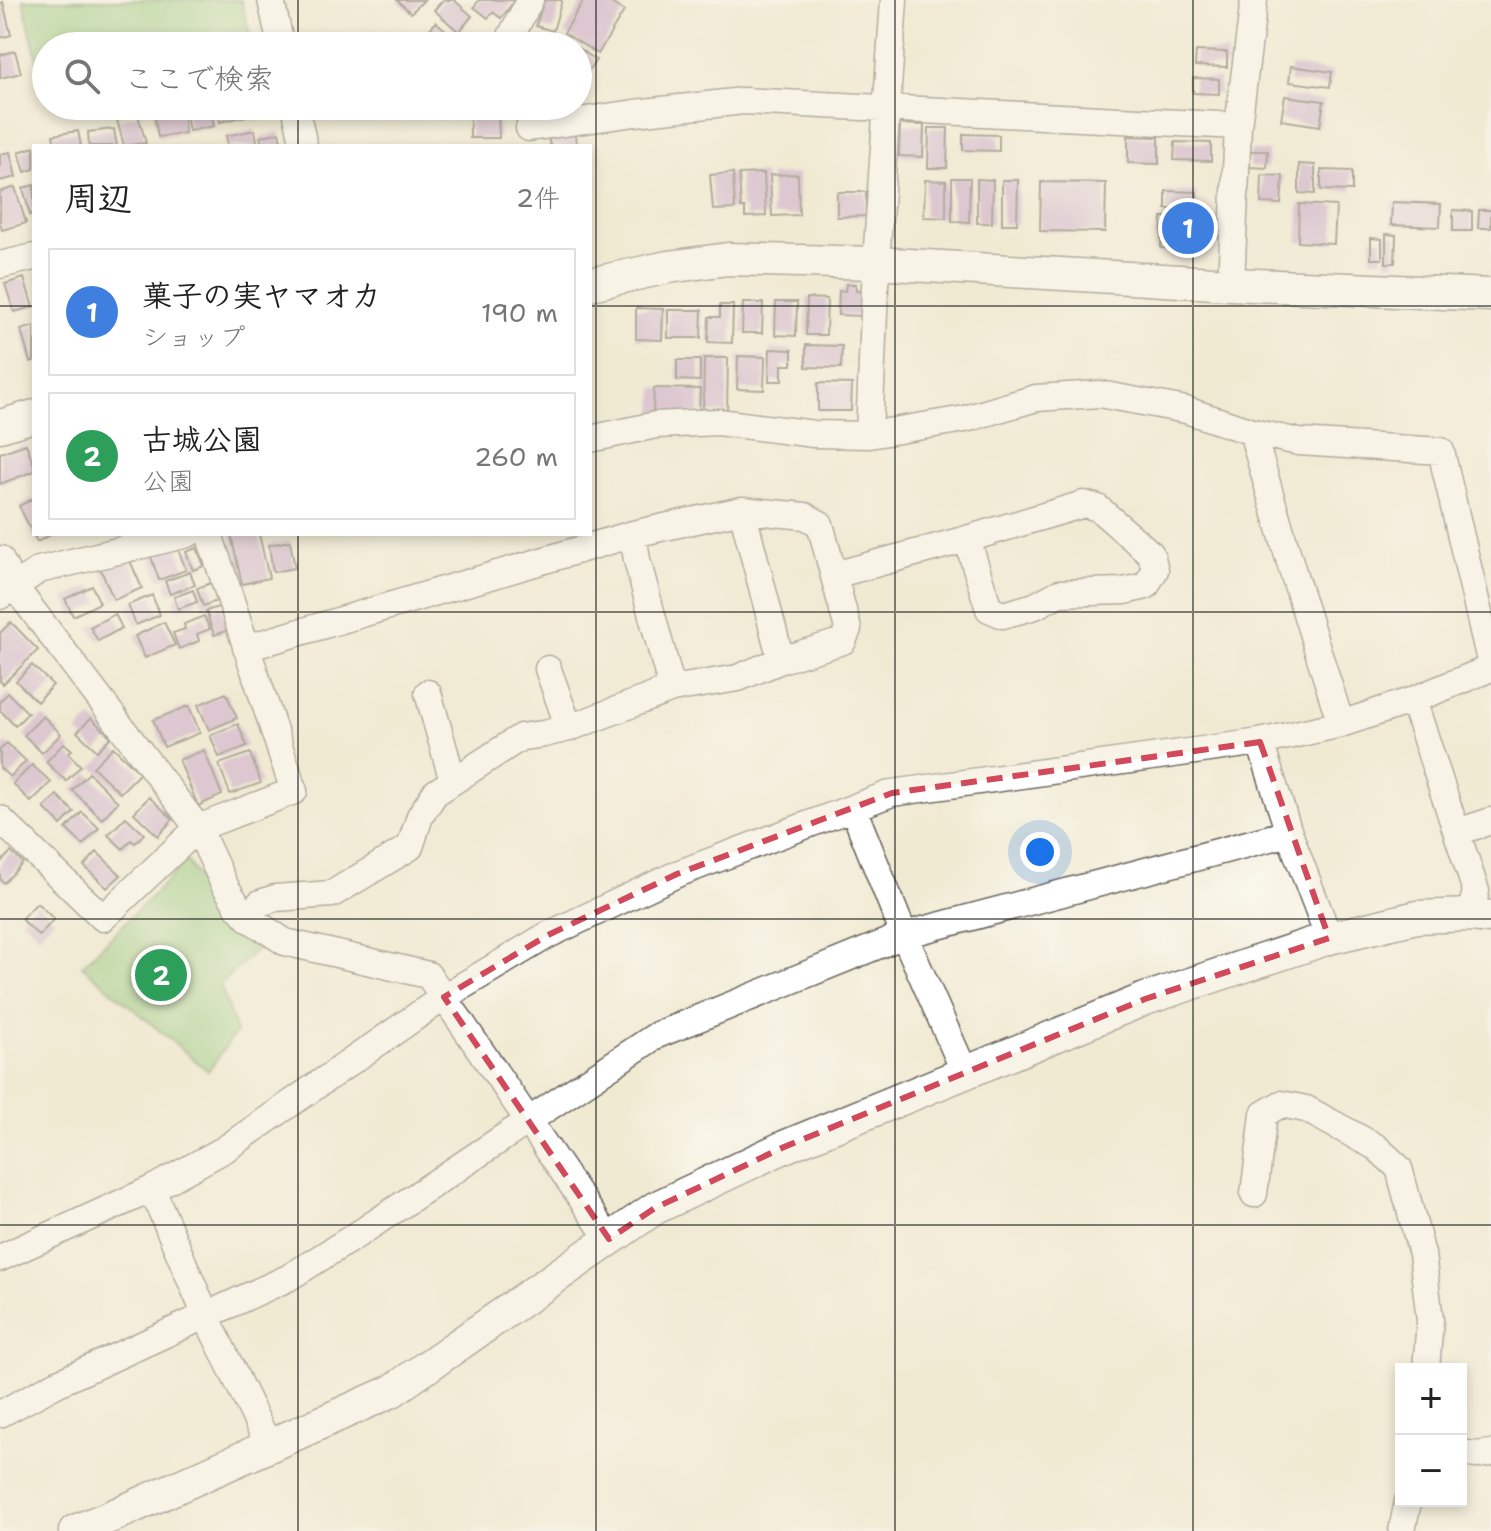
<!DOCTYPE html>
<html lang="ja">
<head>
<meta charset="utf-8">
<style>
  body { margin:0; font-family:"Shantell Sans","Klee One",sans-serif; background:#f2f2f2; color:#222 }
  .controls { position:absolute; right:24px; bottom:24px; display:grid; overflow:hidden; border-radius:0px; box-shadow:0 4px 12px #0003 }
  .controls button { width:72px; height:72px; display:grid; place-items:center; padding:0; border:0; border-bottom:2px solid #e0e0e0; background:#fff; color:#222; font:40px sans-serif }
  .you { position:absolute; left:1040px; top:852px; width:28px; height:28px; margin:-20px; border:6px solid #fff; border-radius:50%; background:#1a73e8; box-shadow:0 0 0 12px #1a73e833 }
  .badge { display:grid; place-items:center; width:52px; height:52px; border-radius:50%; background:#111827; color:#fff; font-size:26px; font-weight:700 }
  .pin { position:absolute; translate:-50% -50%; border:4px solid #fff; box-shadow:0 2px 8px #0006 }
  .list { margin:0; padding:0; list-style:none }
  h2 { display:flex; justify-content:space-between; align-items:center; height:104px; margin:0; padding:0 32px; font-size:34px }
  h2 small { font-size:26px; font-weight:400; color:#767676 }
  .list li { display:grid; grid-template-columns:52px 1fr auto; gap:24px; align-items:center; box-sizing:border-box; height:128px; margin:0 16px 16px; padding:0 16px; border:2px solid #e0e0e0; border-radius:0px }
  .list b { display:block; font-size:30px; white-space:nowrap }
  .list p { margin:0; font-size:26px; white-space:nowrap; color:#767676 }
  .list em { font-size:26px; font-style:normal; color:#767676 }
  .icon { flex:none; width:44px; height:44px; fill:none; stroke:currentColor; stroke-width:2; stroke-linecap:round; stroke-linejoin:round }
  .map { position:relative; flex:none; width:1491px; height:1531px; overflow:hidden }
  .search { position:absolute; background:#fff; box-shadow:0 4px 12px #0003; left:32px; top:32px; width:560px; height:88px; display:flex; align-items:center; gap:20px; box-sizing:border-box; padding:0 28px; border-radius:44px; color:#767676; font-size:30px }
  .panel { position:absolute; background:#fff; box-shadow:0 4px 12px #0003; left:32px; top:144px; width:560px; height:392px; border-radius:0px }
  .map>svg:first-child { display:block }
  .green { fill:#90c97c; stroke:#56724c; stroke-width:2 }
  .building { fill:#c59ecd }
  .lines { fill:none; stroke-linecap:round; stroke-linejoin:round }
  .minor-casing { stroke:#67645c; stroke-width:29 }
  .tertiary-casing { stroke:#67645c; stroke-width:35 }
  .minor { stroke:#fff; stroke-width:26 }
  .tertiary { stroke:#fff; stroke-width:32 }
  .marked { fill:none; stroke:#d1495b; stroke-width:6; stroke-dasharray:16 10; stroke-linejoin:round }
  .grid { fill:none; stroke:#1c1c1c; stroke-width:2; stroke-opacity:0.55 }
</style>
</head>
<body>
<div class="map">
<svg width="1491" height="1531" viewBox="0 0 1491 1531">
  <rect width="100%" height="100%" fill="#fdfcf7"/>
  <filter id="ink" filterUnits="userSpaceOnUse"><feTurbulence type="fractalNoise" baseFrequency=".0125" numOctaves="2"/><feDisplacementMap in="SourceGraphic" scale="16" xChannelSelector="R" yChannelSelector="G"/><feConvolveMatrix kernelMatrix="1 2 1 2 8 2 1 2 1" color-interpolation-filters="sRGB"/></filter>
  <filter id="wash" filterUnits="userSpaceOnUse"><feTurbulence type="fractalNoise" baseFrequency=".006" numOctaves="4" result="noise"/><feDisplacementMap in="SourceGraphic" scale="32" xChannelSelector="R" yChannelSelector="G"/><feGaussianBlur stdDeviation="1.8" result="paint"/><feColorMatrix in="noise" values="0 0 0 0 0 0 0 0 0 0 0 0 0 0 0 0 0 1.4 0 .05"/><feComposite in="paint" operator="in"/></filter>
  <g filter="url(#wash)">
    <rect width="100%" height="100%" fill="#f1ead3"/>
    <!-- green -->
    <path class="green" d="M 23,0 L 241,0 L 253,46 L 46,46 L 46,97 Z
      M 187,861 L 218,909 L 260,946 L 220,984 L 236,1032 L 208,1071 L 82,966 Z"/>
    <g id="blocks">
      <!-- building -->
      <path class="building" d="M 397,0 L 424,0 L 411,13 Z
        M 443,0 L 454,0 L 472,16 L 459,32 L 434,10 Z
        M 479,0 L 515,0 L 501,18 L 493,12 L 488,18 L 474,7 Z
        M 544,0 L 562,0 L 553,31 L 536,26 Z
        M 584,0 L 606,0 L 624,11 L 598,54 L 564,33 Z
        M 3,2 L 11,35 L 0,38 L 0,3 Z
        M 436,22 L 448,32 L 436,46 L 424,36 Z
        M 501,36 L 502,46 L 462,46 L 461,38 Z
        M 578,48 L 596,60 L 578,87 Z
        M 15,51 L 21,73 L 0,78 L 0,55 Z
        M 1196,51 L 1227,52 L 1227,67 L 1195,66 Z
        M 1291,66 L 1332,72 L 1330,87 L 1289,82 Z
        M 1193,78 L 1219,79 L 1219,94 L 1193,93 Z
        M 1285,96 L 1324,101 L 1320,126 L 1281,120 Z
        M 164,106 L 172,106 L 173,114 L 183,113 L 185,133 L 158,137 L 153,108 Z
        M 184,106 L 210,106 L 214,126 L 189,131 Z
        M 216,106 L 244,106 L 246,116 L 220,122 Z
        M 251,106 L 280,106 L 281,110 L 254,116 Z
        M 498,110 L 499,138 L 470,138 L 470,111 Z
        M 138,115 L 146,143 L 124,146 L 117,120 Z
        M 900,124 L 924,125 L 923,157 L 899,156 Z
        M 929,128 L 948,128 L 947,168 L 928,168 Z
        M 114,129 L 117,146 L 89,146 L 88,132 Z
        M 255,130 L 258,146 L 228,146 L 226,136 Z
        M 78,131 L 81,146 L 55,146 L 53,135 Z
        M 574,131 L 577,146 L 550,146 L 548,137 Z
        M 279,132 L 282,146 L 263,146 L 260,137 Z
        M 963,134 L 999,135 L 999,151 L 963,150 Z
        M 1128,136 L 1159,137 L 1159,164 L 1128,163 Z
        M 1175,142 L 1211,143 L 1211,161 L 1174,160 Z
        M 34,147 L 34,169 L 25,172 L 19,152 Z
        M 1250,151 L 1268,151 L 1267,168 L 1250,167 Z
        M 10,152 L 16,177 L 0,181 L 0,154 Z
        M 1299,164 L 1315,165 L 1315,194 L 1299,193 Z
        M 1321,170 L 1352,171 L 1352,191 L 1321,190 Z
        M 733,173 L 735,209 L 713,210 L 710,175 Z
        M 764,173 L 766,216 L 745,217 L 745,208 L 741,208 L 739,174 Z
        M 798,174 L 799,215 L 772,216 L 770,175 Z
        M 1262,175 L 1283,176 L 1281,204 L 1261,203 Z
        M 952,178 L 970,178 L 969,222 L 952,221 Z
        M 977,179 L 993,180 L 992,223 L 977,223 Z
        M 925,180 L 946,181 L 946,218 L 924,217 Z
        M 1002,180 L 1018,180 L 1017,224 L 1002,224 Z
        M 1041,182 L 1106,183 L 1105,232 L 1040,231 Z
        M 34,185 L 34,213 L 30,215 L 23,188 Z
        M 15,187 L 26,223 L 2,230 L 0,223 L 0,192 Z
        M 1166,191 L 1197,192 L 1197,209 L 1166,209 Z
        M 837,192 L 866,192 L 866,216 L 837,217 Z
        M 1392,202 L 1441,204 L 1440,227 L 1391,225 Z
        M 1299,204 L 1336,206 L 1334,244 L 1298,242 Z
        M 1453,210 L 1472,211 L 1472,231 L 1453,231 Z
        M 1479,210 L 1491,210 L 1491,228 L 1478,228 Z
        M 1162,217 L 1213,218 L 1213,239 L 1203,249 L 1161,248 Z
        M 1386,234 L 1396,235 L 1395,263 L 1386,263 Z
        M 1371,238 L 1382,239 L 1382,259 L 1371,259 Z
        M 24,278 L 33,307 L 14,312 L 5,284 Z
        M 846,284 L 856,284 L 856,291 L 863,291 L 863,316 L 838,315 L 839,291 L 845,291 Z
        M 807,298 L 827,299 L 826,335 L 806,335 Z
        M 776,302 L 797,302 L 796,336 L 775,335 Z
        M 743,303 L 763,303 L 762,333 L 742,333 Z
        M 720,305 L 733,305 L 732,343 L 708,342 L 709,317 L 720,317 Z
        M 636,308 L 663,309 L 662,340 L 636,339 Z
        M 668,310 L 702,310 L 701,338 L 668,338 Z
        M 34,326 L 34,361 L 30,362 L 21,330 Z
        M 806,345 L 842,346 L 841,368 L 806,367 Z
        M 770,349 L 792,350 L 792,365 L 782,365 L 782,381 L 769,381 Z
        M 738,356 L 765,357 L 764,390 L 737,389 Z
        M 704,358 L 728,358 L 727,413 L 703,413 Z
        M 677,360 L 700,360 L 700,381 L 677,380 Z
        M 818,383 L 852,384 L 851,411 L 818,411 Z
        M 654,388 L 700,389 L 699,414 L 653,413 Z
        M 26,444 L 34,465 L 34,471 L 0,484 L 0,453 Z
        M 34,498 L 34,534 L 52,534 L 37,542 L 19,506 Z
        M 259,534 L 269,578 L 242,584 L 231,535 Z
        M 290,541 L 295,568 L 273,572 L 269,545 Z
        M 176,544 L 186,570 L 159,580 L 150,554 Z
        M 197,548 L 204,566 L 193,570 L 186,552 Z
        M 127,554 L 142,588 L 114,600 L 99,566 Z
        M 190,572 L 195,585 L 170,594 L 165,581 Z
        M 211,583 L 217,601 L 203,606 L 197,588 Z
        M 92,586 L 100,603 L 73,616 L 65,599 Z
        M 193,590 L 197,602 L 178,609 L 174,597 Z
        M 152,595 L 160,615 L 136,625 L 128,605 Z
        M 221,606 L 229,630 L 214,635 L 206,611 Z
        M 115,614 L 122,628 L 98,641 L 90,627 Z
        M 204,616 L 210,629 L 197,634 L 199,641 L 179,649 L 173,633 L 185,629 L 184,624 Z
        M 11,622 L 38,650 L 3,684 L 0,681 L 0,633 Z
        M 164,622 L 175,645 L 145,658 L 135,636 Z
        M 32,665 L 53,685 L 37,702 L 16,681 Z
        M 8,693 L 28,713 L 15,726 L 0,710 L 0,701 Z
        M 226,693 L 237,718 L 209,730 L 198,705 Z
        M 189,706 L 200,733 L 164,747 L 153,720 Z
        M 43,716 L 61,734 L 42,753 L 24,735 Z
        M 91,718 L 111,737 L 97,751 L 77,732 Z
        M 238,724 L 247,746 L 219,757 L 210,735 Z
        M 7,743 L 26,761 L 10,777 L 0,768 L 0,750 Z
        M 64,743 L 72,750 L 68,753 L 81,766 L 66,781 L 46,762 Z
        M 113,747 L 140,773 L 120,793 L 93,767 Z
        M 204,750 L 222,795 L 198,806 L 179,760 Z
        M 250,753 L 261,783 L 230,794 L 219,764 Z
        M 32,765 L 51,782 L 31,802 L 13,784 Z
        M 89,773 L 118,802 L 102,819 L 72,790 Z
        M 57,795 L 74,812 L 61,825 L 44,808 Z
        M 149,797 L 173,819 L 158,836 L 134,813 Z
        M 82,812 L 99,828 L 83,845 L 66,829 Z
        M 126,817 L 144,834 L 135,843 L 131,840 L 123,849 L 108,835 Z
        M 11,852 L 23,863 L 4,883 L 0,879 L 0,863 Z
        M 97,852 L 121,875 L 107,888 L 84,866 Z
        M 37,903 L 54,919 L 39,936 L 21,919 Z"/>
    </g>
  </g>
  <g filter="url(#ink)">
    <use href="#blocks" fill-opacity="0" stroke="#67645c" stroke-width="2"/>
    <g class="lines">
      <defs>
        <path id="minor" d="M 271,0 L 281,46
          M 513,46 L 511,36 L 530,0
          M 295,106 L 304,146
          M 529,128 L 635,113 L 743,101 L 1238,126
          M 0,265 L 34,257
          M 1231,284 L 1238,126 L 1254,0
          M 1252,432 L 1292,569 L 1341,724
          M 869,435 L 876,263 L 894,0
          M 590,439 L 656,425 L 718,422 L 814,434 L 869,435 L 965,419 L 1036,398 L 1100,394 L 1186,410 L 1252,432 L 1299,442 L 1441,451 L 1491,665
          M 742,510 L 781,660
          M 633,534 L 637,560 L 672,689
          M 0,559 L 14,586 L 198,828 L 224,884 L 239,908 L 248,918 L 285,942 L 428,975 L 444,997 L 609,1239
          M 834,575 L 967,539 L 1084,504 L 1098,508 L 1151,554 L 1155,570 L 1146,586 L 1124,591 L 1059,593 L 1035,606 L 1003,615 L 989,609 L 967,539
          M 0,596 L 39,570 L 188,534
          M 246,648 L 633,534 L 742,510 L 805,516 L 820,524 L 848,629 L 843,641 L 781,660 L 738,678 L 672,689 L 569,728 L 544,734 L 521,737 L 435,793 L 420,816 L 410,847 L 332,894 L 275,898 L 260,903 L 248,918
          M 548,669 L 569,728
          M 428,693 L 453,781
          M 1413,700 L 1476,891 L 1470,915
          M 1260,742 L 1289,833 L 1329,938
          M 853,808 L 904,935 L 965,1073
          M 0,819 L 103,918 L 198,828 L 294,791 L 209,534
          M 1457,832 L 1491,821
          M 152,1189 L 206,1316 L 269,1446
          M 1254,1194 L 1264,1114 L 1281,1104 L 1306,1109 L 1376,1147 L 1399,1168 L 1422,1254 L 1430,1320 L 1426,1369
          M 0,1258 L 152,1189 L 225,1149 L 444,997 L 548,935 L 677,874 L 892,793 L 1260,742 L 1341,724 L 1413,700 L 1491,668
          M 0,1414 L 58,1383 L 288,1278 L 360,1233 L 657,1035 L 904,935 L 1289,833
          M 1461,1453 L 1476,1455 L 1491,1453
          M 1402,1531 L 1408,1501"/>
        <path id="tertiary" d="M 590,284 L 668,267 L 728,259 L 876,263 L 1231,284 L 1491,295
          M 0,426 L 34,416
          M 75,1531 L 117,1514 L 392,1391 L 655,1208 L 784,1147 L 1145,999 L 1329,938 L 1417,917 L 1470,915 L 1491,917"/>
      </defs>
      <!-- minor casing -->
      <use href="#minor" class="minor-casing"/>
      <!-- tertiary casing -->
      <use href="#tertiary" class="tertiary-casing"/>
      <!-- minor -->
      <use href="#minor" class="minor"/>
      <!-- tertiary -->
      <use href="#tertiary" class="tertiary"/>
    </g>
  </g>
  <!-- marked area -->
  <path d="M0 0H1491V1531H0ZM 1260,742 L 1329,938 L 1145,999 L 784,1147 L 655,1208 L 609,1239 L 444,997 L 548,935 L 677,874 L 892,793 Z" fill="#f1ead3" fill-opacity=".55" fill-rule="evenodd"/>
  <path class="marked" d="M 1260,742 L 1329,938 L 1145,999 L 784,1147 L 655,1208 L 609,1239 L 444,997 L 548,935 L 677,874 L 892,793 Z"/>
  <!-- grid -->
  <path class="grid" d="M 298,0 L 298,46M 596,0 L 596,1531M 895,0 L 895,1531M 1193,0 L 1193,1531M 298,106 L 298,146M 0,306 L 34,306M 590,306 L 1491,306M 298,534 L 298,1531M 0,612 L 1491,612M 0,919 L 1491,919M 0,1225 L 1491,1225"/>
</svg>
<div class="controls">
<button>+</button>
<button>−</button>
</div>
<div class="you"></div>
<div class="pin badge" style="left:1188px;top:228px;background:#3f7fe0">1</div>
<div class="pin badge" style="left:161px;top:975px;background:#2e9e5b">2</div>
<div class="search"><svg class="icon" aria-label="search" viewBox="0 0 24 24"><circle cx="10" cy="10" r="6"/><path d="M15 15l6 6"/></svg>ここで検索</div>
<section class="panel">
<h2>周辺<small>2件</small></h2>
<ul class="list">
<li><span class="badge" style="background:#3f7fe0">1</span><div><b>菓子の実ヤマオカ</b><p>ショップ</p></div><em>190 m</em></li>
<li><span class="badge" style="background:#2e9e5b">2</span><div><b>古城公園</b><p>公園</p></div><em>260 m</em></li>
</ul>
</section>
</div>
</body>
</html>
